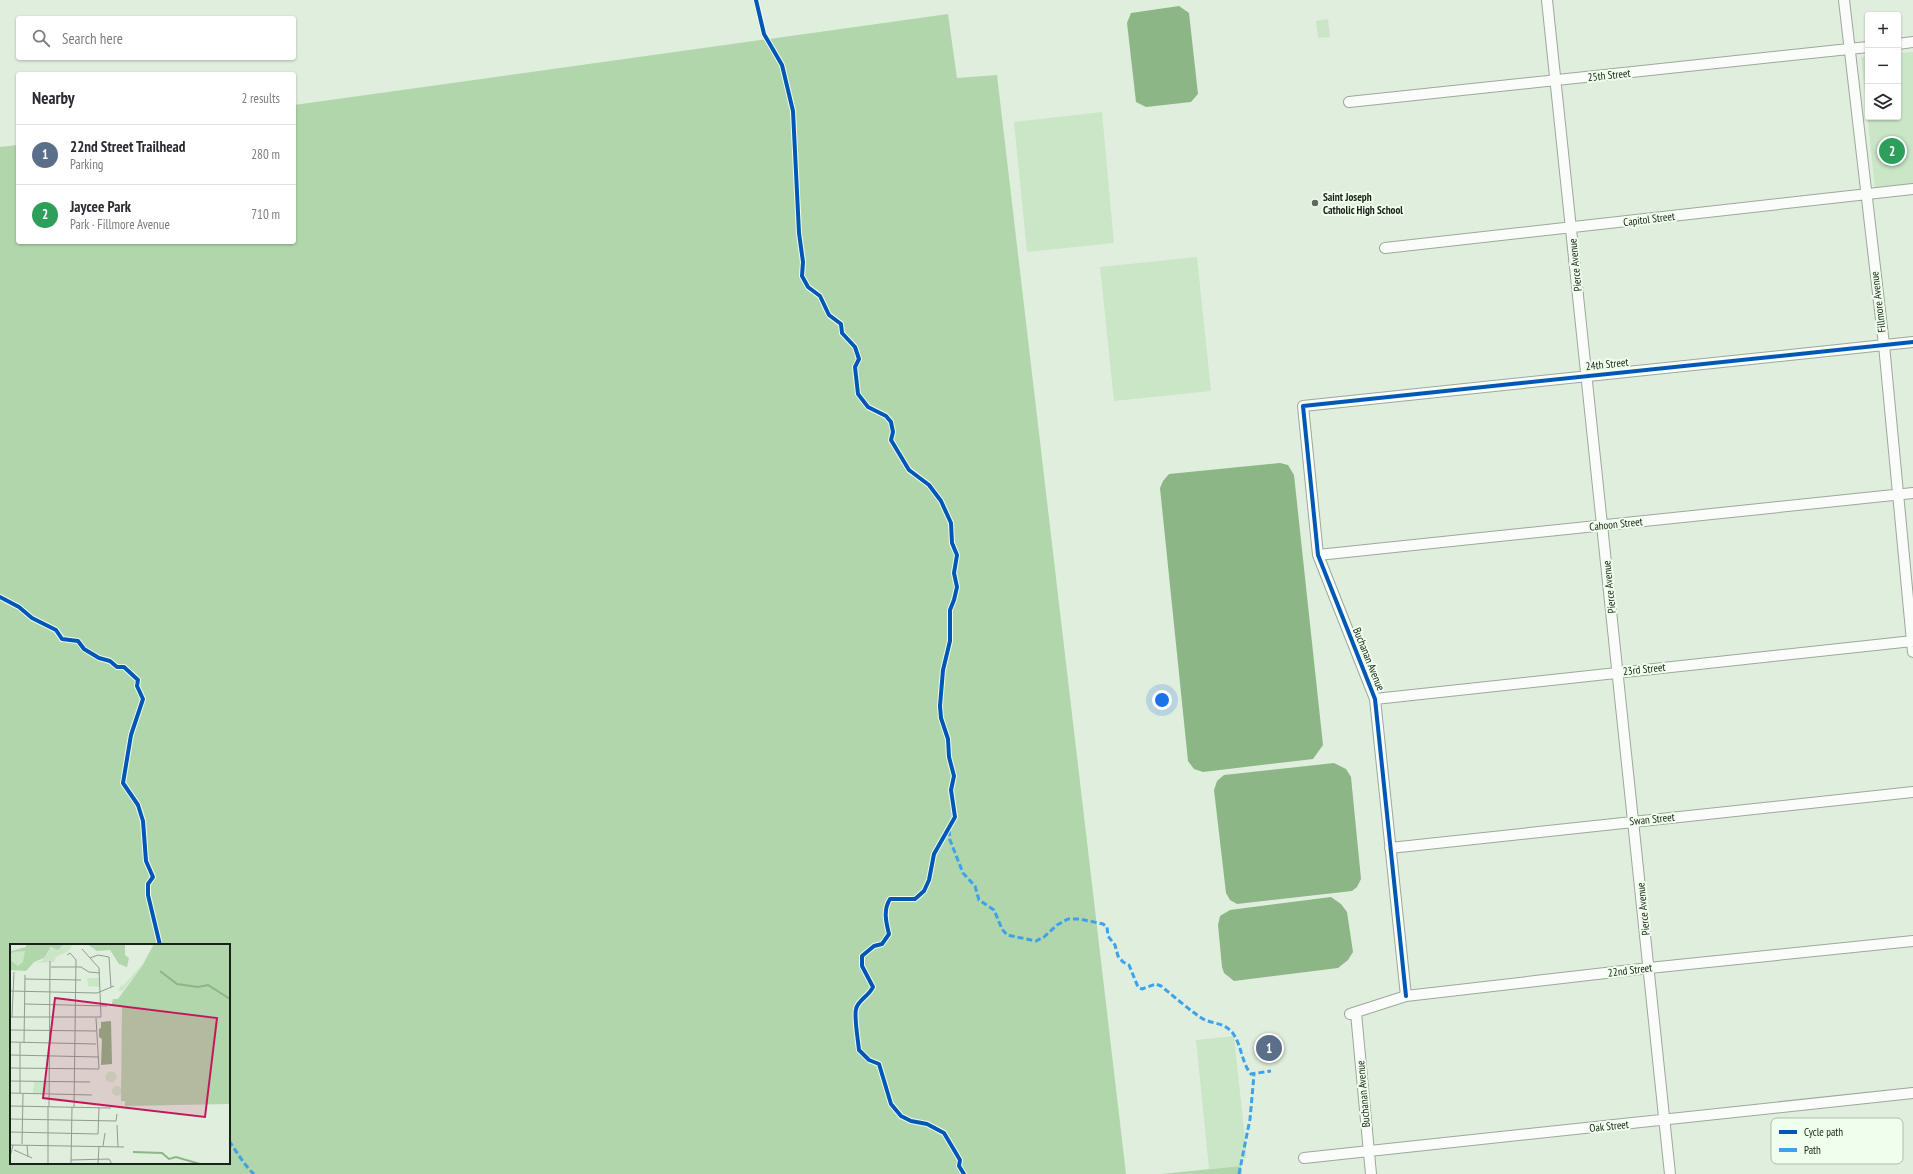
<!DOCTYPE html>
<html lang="en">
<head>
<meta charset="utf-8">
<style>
  body { margin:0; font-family:"PT Sans Narrow",sans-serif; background:#f7f7f7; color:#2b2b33 }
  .controls { position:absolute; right:12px; top:12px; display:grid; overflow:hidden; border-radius:4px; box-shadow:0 1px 3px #0004 }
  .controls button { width:36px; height:36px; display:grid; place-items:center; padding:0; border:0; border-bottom:1px solid #e1e1e2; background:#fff; color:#2b2b33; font:20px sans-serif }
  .you { position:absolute; left:1162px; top:700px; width:14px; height:14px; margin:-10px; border:3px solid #fff; border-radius:50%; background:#1a73e8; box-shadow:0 0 0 6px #1a73e833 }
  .badge { display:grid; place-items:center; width:26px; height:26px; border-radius:50%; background:#0f766e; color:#fff; font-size:13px; font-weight:700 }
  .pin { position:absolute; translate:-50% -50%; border:2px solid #fff; box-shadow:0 1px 4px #0006 }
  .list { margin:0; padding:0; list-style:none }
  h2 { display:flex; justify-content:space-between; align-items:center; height:52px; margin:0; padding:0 16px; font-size:17px }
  h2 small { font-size:13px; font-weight:400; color:#7c7c81 }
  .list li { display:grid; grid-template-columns:26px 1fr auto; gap:12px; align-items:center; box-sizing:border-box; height:60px; padding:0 16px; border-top:1px solid #e1e1e2 }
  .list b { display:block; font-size:15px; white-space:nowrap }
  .list p { margin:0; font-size:13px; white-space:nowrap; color:#7c7c81 }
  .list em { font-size:13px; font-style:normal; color:#7c7c81 }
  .icon { flex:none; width:22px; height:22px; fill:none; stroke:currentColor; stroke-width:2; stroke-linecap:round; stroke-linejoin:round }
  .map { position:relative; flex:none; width:1913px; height:1174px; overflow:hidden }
  .search { position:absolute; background:#fff; box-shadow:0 1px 3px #0004; left:16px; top:16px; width:280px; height:44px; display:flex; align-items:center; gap:10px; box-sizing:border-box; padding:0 14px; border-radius:4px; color:#7c7c81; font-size:15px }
  .panel { position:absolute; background:#fff; box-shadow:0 1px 3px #0004; left:16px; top:72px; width:280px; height:172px; border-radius:4px }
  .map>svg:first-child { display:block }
  .green { fill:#cbe6c7 }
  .forest { fill:#b1d6ab; fill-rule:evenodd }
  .water { fill:#8cb685 }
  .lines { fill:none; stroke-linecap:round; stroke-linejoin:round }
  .minor-casing { stroke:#9da89b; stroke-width:12 }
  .minor { stroke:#fafcfa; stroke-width:10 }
  .quiet { stroke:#3da2ea; stroke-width:3; stroke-dasharray:6 3; stroke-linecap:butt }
  .cycleway-casing { stroke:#f0feed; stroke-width:6 }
  .cycleway { stroke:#0057b8; stroke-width:4 }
  .poi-dot { fill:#5f695d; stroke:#f0feed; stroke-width:1.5 }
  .labels { text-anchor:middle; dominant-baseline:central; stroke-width:4; stroke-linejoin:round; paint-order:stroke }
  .street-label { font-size:11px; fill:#192218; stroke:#f0feed }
  .poi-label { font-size:11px; font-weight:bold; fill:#192218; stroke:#f0feed; text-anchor:start }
  .inset-river { fill:none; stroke:#8cb685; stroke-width:2 }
  .inset-road { fill:none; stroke:#909c8f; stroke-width:1 }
  .view { fill:#c2185b; fill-opacity:0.15; stroke:#c2185b; stroke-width:2 }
  .inset-edge { fill:none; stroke:#192218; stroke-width:2 }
  .key { fill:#f0feed; stroke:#b0bcad; stroke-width:1 }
  .key-label { font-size:11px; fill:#192218 }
</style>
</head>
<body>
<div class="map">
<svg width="1913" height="1174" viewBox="0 0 1913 1174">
  <rect width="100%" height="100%" fill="#e0eede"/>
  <!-- green -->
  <path class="green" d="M 1328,19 L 1330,37 L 1318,38 L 1316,21 Z
    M 1913,52 L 1913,184 L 1875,188 L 1861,57 L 1868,56 L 1868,117 L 1898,117 L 1898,53 Z
    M 1102,112 L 1114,243 L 1027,252 L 1014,122 Z
    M 1197,257 L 1211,391 L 1114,401 L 1100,267 Z
    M 1234,1036 L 1247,1158 L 1240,1158 L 1241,1166 L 1209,1169 L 1196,1040 Z"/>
  <!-- forest -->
  <path class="forest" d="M 948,14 L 957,78 L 997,75 L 1126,1174 L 0,1174 L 0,147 L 18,145 L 18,242 L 294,242 L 294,105 ZM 11,945 L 229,945 L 229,1163 L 11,1163 Z
    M 1241,1166 L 1242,1174 L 1161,1174 Z"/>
  <!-- water -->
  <path class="water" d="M 1179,6 L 1189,13 L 1198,94 L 1191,102 L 1146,107 L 1136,102 L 1127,23 L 1131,13 Z
    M 1280,463 L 1288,465 L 1294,475 L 1323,745 L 1313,759 L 1203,772 L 1194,769 L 1188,761 L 1160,488 L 1163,481 L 1169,474 Z
    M 1334,763 L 1346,769 L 1351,777 L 1361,879 L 1357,887 L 1352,891 L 1237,904 L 1230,900 L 1226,893 L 1214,790 L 1217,781 L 1224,775 Z
    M 1331,897 L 1341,904 L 1347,912 L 1353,952 L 1348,960 L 1338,968 L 1234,981 L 1224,973 L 1222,967 L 1218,925 L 1220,916 L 1230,910 Z"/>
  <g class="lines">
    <defs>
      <path id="minor" d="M 1547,0 L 1670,1174
        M 1844,0 L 1884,345 L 1913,652
        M 1898,44 L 1913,42
        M 1349,102 L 1868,47
        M 1385,248 L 1913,189
        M 1318,555 L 1913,493
        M 1375,699 L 1913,641
        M 1390,848 L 1913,792
        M 1406,996 L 1375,699 L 1318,555 L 1303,406 L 1913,342
        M 1356,1013 L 1371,1174
        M 1350,1014 L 1406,996 L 1649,968 L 1913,941
        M 1304,1158 L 1913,1093"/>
    </defs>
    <!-- minor casing -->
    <use href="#minor" class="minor-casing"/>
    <!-- minor -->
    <use href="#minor" class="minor"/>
    <!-- quiet -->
    <path class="quiet" d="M 949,830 L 950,840 L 963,873 L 975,886 L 979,900 L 994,910 L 1002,929 L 1007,935 L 1036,941 L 1044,937 L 1057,925 L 1068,919 L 1080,919 L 1103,924 L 1107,927 L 1108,936 L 1115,945 L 1118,956 L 1123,962 L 1129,965 L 1138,987 L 1142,989 L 1156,984 L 1161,986 C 1171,994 1195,1015 1205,1020 C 1215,1024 1224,1023 1232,1032 C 1242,1045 1241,1062 1251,1074 L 1271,1071
      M 229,1141 C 237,1152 244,1165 254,1174
      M 1239,1174 L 1250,1119 L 1254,1075"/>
    <defs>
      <path id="cycleway" d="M 756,0 L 764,34 L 782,65 L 793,111 L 799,233 L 803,262 L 802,276 L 808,287 L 820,296 L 829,315 L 841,324 L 842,333 L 855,347 L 859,359 L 855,367 L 858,394 L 868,407 L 886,416 L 891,422 L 893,432 L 891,440 L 909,470 L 929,485 L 941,501 L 951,523 L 952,543 L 957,555 L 954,573 L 957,587 L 954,600 L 950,610 L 950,641 L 943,670 L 940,706 L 941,718 L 948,739 L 949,757 L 954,776 L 951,790 L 955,817 L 934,854 L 929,880 L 924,891 L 915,899 L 890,899 C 883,910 886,922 889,934 L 882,944 L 874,946 L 862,956 L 862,966 L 873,987 C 869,996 858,1000 856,1009 C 854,1017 858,1040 859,1050 L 869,1060 L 879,1064 L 891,1104 L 901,1116 L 911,1121 L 927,1124 L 944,1133 L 960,1160 L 959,1166 L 964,1174
        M 0,597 L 19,607 L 32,618 L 56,630 L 62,639 L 78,641 L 84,649 L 99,658 L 110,661 L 117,667 L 124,667 L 138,680 L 137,686 L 143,699 L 131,735 L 123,783 L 138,805 L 143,821 L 146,861 L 153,877 L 148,884 L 148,895 L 160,945
        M 1406,996 L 1375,699 L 1318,555 L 1303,406 L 1913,342"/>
    </defs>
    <!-- cycleway casing -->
    <use href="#cycleway" class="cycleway-casing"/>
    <!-- cycleway -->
    <use href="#cycleway" class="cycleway"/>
  </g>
  <!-- markers -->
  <circle class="poi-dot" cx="1315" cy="203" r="4"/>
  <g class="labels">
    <!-- street labels -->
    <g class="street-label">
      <text transform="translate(1609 75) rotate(-6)">25th Street</text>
      <text transform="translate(1649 219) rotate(-7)">Capitol Street</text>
      <text transform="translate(1575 265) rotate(-96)">Pierce Avenue</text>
      <text transform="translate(1878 302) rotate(-97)">Fillmore Avenue</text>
      <text transform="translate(1607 364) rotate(-6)">24th Street</text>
      <text transform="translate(1616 524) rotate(-6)">Cahoon Street</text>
      <text transform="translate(1609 587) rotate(-96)">Pierce Avenue</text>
      <text transform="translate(1369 659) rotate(68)">Buchanan Avenue</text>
      <text transform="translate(1644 669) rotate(-6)">23rd Street</text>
      <text transform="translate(1652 819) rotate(-6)">Swan Street</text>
      <text transform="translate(1643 909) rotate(-96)">Pierce Avenue</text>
      <text transform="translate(1630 970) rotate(-7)">22nd Street</text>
      <text transform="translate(1363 1094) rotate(-95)">Buchanan Avenue</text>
      <text transform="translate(1609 1126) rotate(-6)">Oak Street</text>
    </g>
    <!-- poi labels -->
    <g class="poi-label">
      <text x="1323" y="197">Saint Joseph<tspan x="1323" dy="13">Catholic High School</tspan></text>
    </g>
  </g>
  <!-- overview -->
  <g transform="translate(10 944)">
    <rect width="220" height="220" fill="#e0eede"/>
    <path d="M 54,0 L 64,0 L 57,8 L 46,13 L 44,18 L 23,19 L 32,17 L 42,3 L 48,6 ZM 144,0 L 142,7 L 133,22 L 112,47 L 108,47 L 112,40 L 112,43 L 132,21 ZM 15,6 L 14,18 L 8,22 L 0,16 L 3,8 ZM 77,34 L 89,34 L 89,43 L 78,42 ZM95.5 133a5.5 5.5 0 1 1 11 0a5.5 5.5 0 1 1-11 0ZM 24,138 L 38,138 L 38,149 L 23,149 ZM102 147a5 5 0 1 1 10 0a5 5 0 1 1-10 0Z" fill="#cbe6c7"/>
    <path d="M 16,0 L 54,0 L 48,6 L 41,3 L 34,14 L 24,18 L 16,27 L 0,26 L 0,16 L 8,22 L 13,18 L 15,7 L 3,8 L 0,12 L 1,7 L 16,3 ZM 77,0 L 115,0 L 115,11 L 119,14 L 117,23 L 109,20 L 100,6 L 87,7 ZM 144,0 L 220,0 L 220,160 L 115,162 L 115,157 L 111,157 L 112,62 L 102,62 L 102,59 L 103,55 L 108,55 L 133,21 Z" fill="#b1d6ab"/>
    <path d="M 101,77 L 102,120 L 91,121 L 92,95 L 89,93 L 89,85 L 91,84 L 91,78 Z" fill="#8cb685"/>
    <path class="inset-river" d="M 150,27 L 167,40 L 188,43 L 198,41 L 220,55M 123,208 L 152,209 L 159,215 L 166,213 L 190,220"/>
    <path class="inset-road" d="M 72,5 L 89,24 L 91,73M 57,11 L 60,9 L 66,16 L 64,163M 80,14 L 88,11 L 99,13 L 101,43M 41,23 L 71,23 L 79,28 L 90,29M 15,35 L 71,36M 0,47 L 87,49 L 104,42M 15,60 L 97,62M 0,73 L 91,73M 2,73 L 4,28M 0,86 L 86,87M 0,98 L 86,100M 14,99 L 15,31M 0,111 L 89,113M 0,124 L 89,125 L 86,74M 0,137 L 80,138M 0,149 L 82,151M 10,149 L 10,99M 0,162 L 101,164M 38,163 L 38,220M 39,163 L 40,17M 0,175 L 106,177 L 107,170M 107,181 L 108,203M 0,188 L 88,190 L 89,164M 12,200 L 13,150M 0,201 L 114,203M 17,201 L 18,213M 93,202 L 95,189M 4,206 L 22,214M 0,213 L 3,201M 61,216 L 99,215 L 102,220M 61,220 L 62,163M 88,220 L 89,202"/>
    <path class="view" d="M 45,54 L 207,74 L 195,173 L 33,154 Z"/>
    <rect width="220" height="220" class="inset-edge"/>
  </g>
  <!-- legend -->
  <rect x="1771" y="1118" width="132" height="46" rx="6" class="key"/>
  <rect x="1779" y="1130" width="18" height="4" fill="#0057b8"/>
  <rect x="1779" y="1148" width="18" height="4" fill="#3da2ea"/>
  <g class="key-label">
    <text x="1804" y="1136">Cycle path</text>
    <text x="1804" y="1154">Path</text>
  </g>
</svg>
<div class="controls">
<button>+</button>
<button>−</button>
<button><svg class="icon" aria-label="layers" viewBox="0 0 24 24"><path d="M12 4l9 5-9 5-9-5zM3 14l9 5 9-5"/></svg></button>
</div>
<div class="you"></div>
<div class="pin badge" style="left:1269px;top:1048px;background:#5c6f8a">1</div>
<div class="pin badge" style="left:1892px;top:151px;background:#2e9e5b">2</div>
<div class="search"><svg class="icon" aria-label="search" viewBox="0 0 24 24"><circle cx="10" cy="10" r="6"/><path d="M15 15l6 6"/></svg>Search here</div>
<section class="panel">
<h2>Nearby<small>2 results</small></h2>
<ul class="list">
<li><span class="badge" style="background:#5c6f8a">1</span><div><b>22nd Street Trailhead</b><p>Parking</p></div><em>280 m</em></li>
<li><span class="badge" style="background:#2e9e5b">2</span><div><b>Jaycee Park</b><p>Park · Fillmore Avenue</p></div><em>710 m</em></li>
</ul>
</section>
</div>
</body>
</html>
